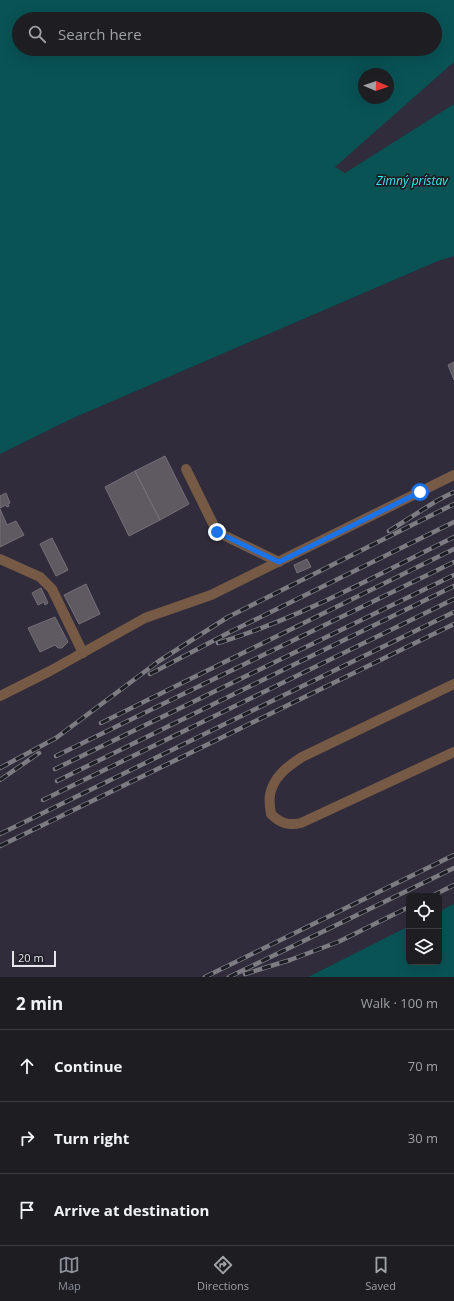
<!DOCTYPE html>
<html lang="en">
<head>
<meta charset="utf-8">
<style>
  body { margin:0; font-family:"Open Sans",sans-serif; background:#25262a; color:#f1f3f6 }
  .controls { position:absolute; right:12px; bottom:12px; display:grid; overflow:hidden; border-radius:6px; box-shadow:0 4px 16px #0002 }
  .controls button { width:36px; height:36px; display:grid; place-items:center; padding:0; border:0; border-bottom:1px solid #3b3b40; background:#1d1d22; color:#f1f3f6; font:20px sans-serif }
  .compass { position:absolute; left:358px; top:68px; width:36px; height:36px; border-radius:50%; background:#1d1d22; box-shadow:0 4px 16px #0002; rotate:92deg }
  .scale { position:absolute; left:12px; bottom:10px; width:44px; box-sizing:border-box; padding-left:4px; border:2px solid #e4e4e9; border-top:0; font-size:11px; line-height:14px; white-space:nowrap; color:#e4e4e9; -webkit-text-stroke:3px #1d1d25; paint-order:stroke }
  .stop { position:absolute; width:12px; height:12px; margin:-9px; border:3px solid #1a73e8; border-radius:50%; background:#fff }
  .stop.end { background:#1a73e8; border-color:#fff; box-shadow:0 1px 4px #0008 }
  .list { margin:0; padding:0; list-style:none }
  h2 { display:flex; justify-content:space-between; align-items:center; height:52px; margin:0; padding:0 16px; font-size:17px }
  h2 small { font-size:13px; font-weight:400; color:#a0a2a5 }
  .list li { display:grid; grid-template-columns:26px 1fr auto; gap:12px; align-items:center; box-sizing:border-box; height:72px; padding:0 16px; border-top:1px solid #3b3b40 }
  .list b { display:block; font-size:15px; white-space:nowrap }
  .list em { font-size:13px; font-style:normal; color:#a0a2a5 }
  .icon { flex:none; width:22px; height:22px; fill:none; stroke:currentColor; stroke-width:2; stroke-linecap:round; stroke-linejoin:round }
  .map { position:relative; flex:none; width:454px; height:977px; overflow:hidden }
  .search { position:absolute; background:#1d1d22; box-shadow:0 4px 16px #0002; left:12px; right:12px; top:12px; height:44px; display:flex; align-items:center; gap:10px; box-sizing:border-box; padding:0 14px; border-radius:22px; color:#a0a2a5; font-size:15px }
  .sheet { height:268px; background:#1d1d22 }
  nav { display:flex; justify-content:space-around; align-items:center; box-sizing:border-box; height:56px; border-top:1px solid #3b3b40; background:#1d1d22; font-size:11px; color:#a0a2a5 }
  nav a { display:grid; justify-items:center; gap:2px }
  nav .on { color:#8c9099 }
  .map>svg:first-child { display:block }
  .industrial { fill:#312c3c }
  .water { fill:#095355; fill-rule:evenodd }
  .building { fill:#5f5a62; stroke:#746f77 }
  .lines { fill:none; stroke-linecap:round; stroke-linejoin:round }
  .minor { stroke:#765a45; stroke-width:10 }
  .rail-casing { stroke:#7c7c82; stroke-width:4.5 }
  .rail { stroke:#1d1d25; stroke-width:3; stroke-dasharray:9; stroke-linecap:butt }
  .route { stroke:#1a73e8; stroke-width:5 }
  .labels { text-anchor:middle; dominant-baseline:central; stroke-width:3.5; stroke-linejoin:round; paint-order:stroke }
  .water-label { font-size:12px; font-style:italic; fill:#2eecef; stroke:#1d1d25 }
</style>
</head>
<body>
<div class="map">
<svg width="454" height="977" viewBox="0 0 454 977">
  <rect width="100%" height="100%" fill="#27272e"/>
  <!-- industrial -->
  <path class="industrial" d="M 454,62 L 454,104 L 345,173 L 334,167 Z
    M 454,256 L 454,904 L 439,911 L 439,896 L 409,896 L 409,926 L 308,977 L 0,977 L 0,454 L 71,419 L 438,261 Z"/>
  <!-- water -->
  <path class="water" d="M 0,0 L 454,0 L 454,62 L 335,167 L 345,173 L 454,104 L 454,256 L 438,261 L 71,419 L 0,454 ZM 19,19 L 435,19 L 435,49 L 19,49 ZM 364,74 L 388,74 L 388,98 L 364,98 Z
    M 454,904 L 454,977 L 308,977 L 409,926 L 409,962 L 439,962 L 439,911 Z"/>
  <!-- building -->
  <path class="building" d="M 454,362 L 454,380 L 448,365 Z
    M 165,456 L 189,504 L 160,520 L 135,471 Z
    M 135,471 L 160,520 L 129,536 L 105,487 Z
    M 6,493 L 10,503 L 8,504 L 9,506 L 7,507 L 6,505 L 0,508 L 0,496 Z
    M 0,509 L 7,525 L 16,521 L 24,535 L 0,547 Z
    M 52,538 L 68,570 L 56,576 L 40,544 Z
    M 307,559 L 311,567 L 297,573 L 294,565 Z
    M 86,584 L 100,614 L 79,624 L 64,595 Z
    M 41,588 L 48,603 L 45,605 L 44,602 L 38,605 L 32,593 Z
    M 55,617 L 68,642 L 62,648 L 58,648 L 55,645 L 40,652 L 28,628 Z"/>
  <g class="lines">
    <!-- minor -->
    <path class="minor" d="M 186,469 L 217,532 L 279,562
      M 0,559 L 40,577 L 52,589 L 83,653
      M 454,684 L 302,757 C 288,766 273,777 270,795 C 269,800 270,808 271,814 C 280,823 288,826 301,823 L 454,752
      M 0,696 L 50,671 L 145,618 L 211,595 L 454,475"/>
    <defs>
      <path id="rail" d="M 389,531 L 438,500 L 454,492
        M 218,643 C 300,618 377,575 454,537
        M 150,674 L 228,633 L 454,522
        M 101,723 L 454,549
        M 56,756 L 454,562
        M 0,768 L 56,738 L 159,661 L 228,617 L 454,504
        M 55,769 L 454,575
        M 0,780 L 39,753
        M 57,781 L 454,586
        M 43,800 L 454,599
        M 0,834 L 454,612
        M 0,846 L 454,624
        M 432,896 L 454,885
        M 245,974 L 290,960 L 338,942 L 409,907
        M 205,977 L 454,855
        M 229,977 L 454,868"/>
    </defs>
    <!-- rail casing -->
    <use href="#rail" class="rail-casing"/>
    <!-- rail -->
    <use href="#rail" class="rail"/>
  </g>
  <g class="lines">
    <!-- route -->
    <path class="route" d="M 217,532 L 279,562 L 420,492"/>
  </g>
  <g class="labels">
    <!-- water labels -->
    <g class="water-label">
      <text x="412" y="180">Zimný prístav</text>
    </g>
  </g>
</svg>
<div class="controls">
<button><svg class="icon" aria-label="locate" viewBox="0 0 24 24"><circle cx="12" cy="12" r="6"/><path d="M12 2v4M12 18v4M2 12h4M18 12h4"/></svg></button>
<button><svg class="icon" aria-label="layers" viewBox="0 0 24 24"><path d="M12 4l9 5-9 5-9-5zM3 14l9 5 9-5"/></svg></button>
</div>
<svg class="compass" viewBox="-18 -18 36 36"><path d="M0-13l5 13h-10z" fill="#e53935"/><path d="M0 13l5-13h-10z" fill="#a0a2a5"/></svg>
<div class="scale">20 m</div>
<div class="stop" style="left:420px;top:492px"></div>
<div class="stop end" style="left:217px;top:532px"></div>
<div class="search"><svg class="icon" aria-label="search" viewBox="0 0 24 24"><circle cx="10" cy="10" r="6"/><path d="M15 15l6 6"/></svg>Search here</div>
</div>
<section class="sheet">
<h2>2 min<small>Walk · 100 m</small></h2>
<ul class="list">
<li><svg class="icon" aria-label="ahead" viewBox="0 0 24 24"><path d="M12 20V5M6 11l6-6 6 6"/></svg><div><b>Continue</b></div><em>70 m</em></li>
<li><svg class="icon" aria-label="right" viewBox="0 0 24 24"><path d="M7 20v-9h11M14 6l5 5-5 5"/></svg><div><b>Turn right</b></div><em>30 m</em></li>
<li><svg class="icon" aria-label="arrive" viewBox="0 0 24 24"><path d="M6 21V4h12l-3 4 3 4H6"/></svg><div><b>Arrive at destination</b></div></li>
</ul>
</section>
<nav>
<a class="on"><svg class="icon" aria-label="map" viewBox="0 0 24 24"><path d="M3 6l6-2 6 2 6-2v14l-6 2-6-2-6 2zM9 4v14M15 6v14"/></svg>Map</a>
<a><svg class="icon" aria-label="directions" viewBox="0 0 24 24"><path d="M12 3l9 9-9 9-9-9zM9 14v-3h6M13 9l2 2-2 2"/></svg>Directions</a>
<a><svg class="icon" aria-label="saved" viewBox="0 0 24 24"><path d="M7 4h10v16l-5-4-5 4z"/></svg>Saved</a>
</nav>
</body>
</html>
